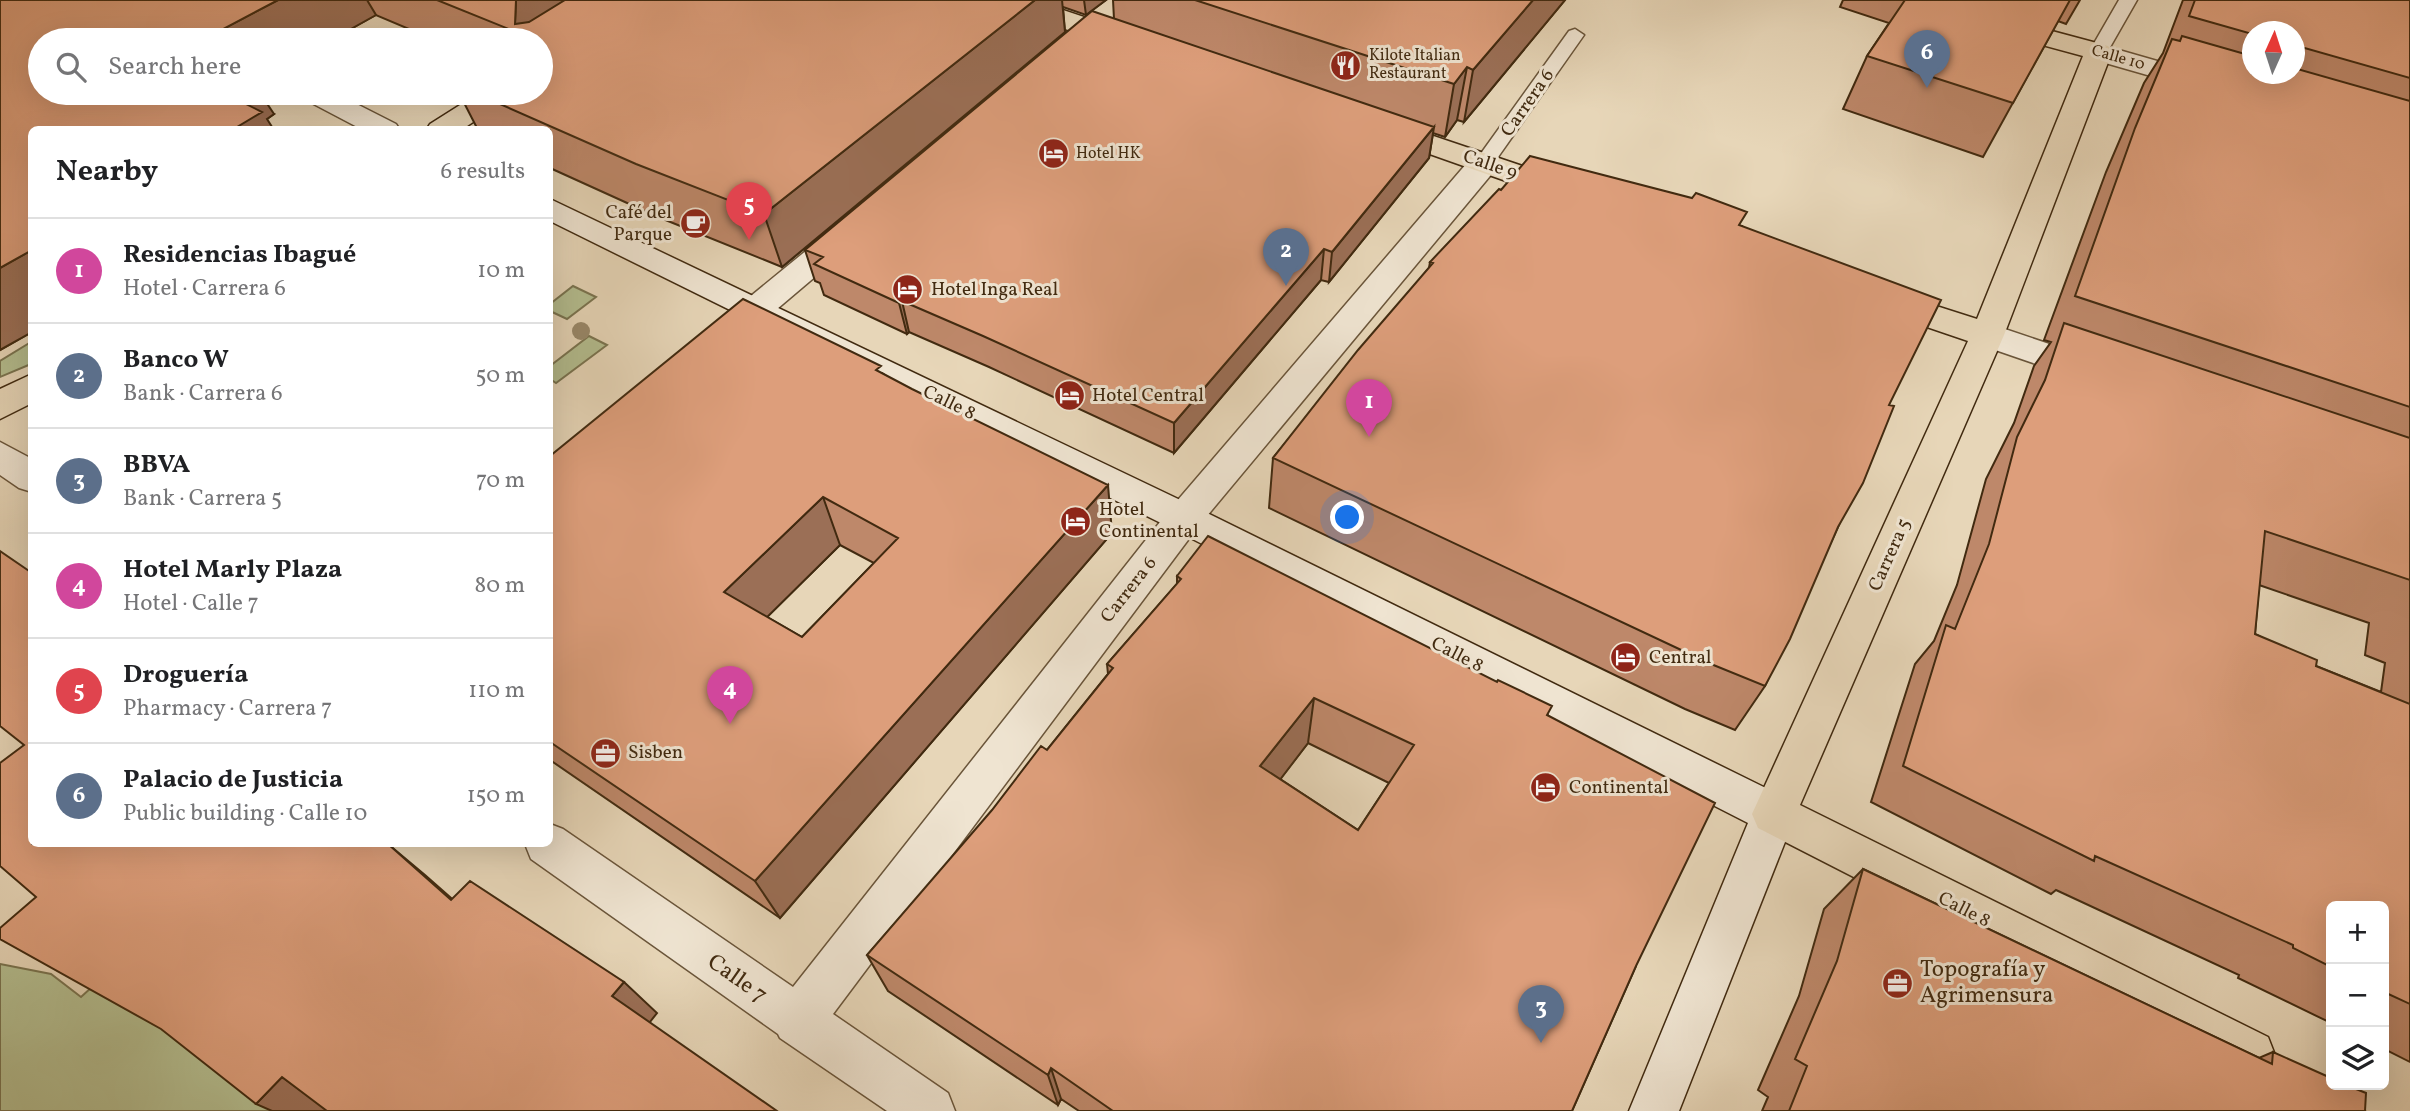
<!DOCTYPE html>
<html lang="en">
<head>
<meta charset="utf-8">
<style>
  body { margin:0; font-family:Vollkorn,serif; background:#f2f2f2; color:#202124 }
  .controls { position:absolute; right:21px; bottom:21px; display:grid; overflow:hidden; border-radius:10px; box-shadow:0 7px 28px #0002 }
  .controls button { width:63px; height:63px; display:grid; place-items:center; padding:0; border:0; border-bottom:2px solid #e0e0e0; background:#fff; color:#202124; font:35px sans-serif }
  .compass { position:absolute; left:2242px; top:21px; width:63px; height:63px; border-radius:50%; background:#fff; box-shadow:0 7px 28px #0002; rotate:3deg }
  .you { position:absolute; left:1348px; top:518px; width:24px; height:24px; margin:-18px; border:5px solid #fff; border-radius:50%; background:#1a73e8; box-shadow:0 0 0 10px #1a73e833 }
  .badge { display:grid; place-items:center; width:46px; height:46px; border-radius:50%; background:#8f2418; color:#fff; font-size:23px; font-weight:700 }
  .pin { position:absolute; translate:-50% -58px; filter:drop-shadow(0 2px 4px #0008) }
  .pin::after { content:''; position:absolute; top:37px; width:24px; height:21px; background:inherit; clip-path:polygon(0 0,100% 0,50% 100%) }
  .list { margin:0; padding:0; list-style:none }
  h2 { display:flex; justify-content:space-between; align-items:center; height:91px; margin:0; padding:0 28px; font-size:30px }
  h2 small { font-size:23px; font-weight:400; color:#757577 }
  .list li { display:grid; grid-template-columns:46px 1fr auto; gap:21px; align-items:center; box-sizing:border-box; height:105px; padding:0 28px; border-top:2px solid #e0e0e0 }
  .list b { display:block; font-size:26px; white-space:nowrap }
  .list p { margin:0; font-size:23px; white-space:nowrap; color:#757577 }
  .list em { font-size:23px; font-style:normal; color:#757577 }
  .icon { flex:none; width:38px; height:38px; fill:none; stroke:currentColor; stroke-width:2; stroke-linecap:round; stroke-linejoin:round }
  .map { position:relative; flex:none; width:2410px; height:1111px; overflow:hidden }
  .search { position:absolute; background:#fff; box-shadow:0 7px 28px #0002; left:28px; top:28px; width:525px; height:77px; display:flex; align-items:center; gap:18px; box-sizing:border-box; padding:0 24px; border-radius:38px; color:#757577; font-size:26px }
  .panel { position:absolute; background:#fff; box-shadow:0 7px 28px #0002; left:28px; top:126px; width:525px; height:721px; border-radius:10px }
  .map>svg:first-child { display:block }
  .green { fill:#b4be90; stroke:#7a7450; stroke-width:2 }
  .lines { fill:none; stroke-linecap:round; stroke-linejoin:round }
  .service-casing { stroke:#6a553a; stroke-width:3 }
  .minor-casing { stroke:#6a553a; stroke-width:3 }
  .secondary-casing { stroke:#412a10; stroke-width:3 }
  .primary-casing { stroke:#412a10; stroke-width:3 }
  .service { fill:#efe4d1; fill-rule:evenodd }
  .minor { fill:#efe4d1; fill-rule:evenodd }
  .secondary { fill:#efe4d1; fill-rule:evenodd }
  .primary { fill:#e7d6b8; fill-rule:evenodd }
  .tree { fill:#98886a }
  .wall { fill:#be886a; stroke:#412a10; stroke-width:2; fill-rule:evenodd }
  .shaded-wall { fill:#9b6f56; stroke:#412a10; stroke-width:2 }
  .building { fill:#dd9e7b; stroke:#412a10; stroke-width:2; fill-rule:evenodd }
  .labels { text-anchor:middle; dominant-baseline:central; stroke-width:6; stroke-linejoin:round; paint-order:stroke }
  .far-poi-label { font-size:16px; fill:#412a10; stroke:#efe4d1; text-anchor:start }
  .far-street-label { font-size:16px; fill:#412a10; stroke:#efe4d1 }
  .street-label { font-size:19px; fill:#412a10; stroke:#efe4d1 }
  .poi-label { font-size:19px; fill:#412a10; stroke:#efe4d1; text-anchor:start }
  .near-poi-label { font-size:23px; fill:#412a10; stroke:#efe4d1; text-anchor:start }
  .near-street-label { font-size:23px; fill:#412a10; stroke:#efe4d1 }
</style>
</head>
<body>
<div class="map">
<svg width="2410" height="1111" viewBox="0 0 2410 1111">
  <rect width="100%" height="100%" fill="#e7d6b8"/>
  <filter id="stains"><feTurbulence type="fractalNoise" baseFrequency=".00286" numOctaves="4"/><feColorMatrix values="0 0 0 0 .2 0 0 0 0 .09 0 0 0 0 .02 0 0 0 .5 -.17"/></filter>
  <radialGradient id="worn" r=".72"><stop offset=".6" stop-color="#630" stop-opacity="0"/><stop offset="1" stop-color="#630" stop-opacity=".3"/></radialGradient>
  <!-- green -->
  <path class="green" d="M 573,286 L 596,297 L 567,319 L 550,311 L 550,304 Z
    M 589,336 L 607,345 L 556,383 L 550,379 L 550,366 Z
    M 31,342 L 31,364 L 0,377 L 0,361 Z
    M 0,964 L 51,974 L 81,997 L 92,987 L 221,1058 L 288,1111 L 0,1111 Z"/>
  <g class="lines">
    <defs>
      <path id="service" d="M 2119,0 L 2137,0 L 2105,56 L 2091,56 L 2089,52 Z
        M 1575,29 L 1584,35 L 1491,167 L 1477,167 L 1474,163 L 1477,159 L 1569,31 Z"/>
      <path id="minor" d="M 2098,44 L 2213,77 L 2217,83 L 2213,89 L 2203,91 L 2088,58 L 2084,52 L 2088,46 Z
        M 300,93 L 335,93 L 396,124 L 400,130 L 363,130 L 304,99 Z
        M 1484,154 L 1495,156 L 1499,163 L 1495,170 L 1197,528 L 833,1014 L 948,1093 L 955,1111 L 887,1111 L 780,1038 L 778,1034 L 531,859 L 525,844 L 550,844 L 550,824 L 563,829 L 793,987 L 1171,508 L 1473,156 Z
        M 851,220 L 862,223 L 867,230 L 862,237 L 737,343 L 725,347 L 713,343 L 708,335 L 713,327 L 840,223 Z
        M 1987,323 L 2103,362 L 2108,371 L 2103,380 L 2091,383 L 1975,343 L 1970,335 L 1975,327 Z
        M 0,442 L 32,459 L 32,492 L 19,488 L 0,475 Z"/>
      <path id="secondary" d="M 550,199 L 1197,508 L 1790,800 L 1796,814 L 1679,1111 L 1629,1111 L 1748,823 L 1171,528 L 550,221 Z"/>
      <path id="primary" d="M 994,0 L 1033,0 L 1138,35 L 1142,41 L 1138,47 L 1118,47 L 998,6 Z
        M 1893,0 L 1936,0 L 2108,46 L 2112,52 L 2004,335 L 1800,805 L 2268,1037 L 2275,1055 L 2268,1073 L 2250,1080 L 1758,828 L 1752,814 L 1968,341 L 1871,308 L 1867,300 L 1871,292 L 1883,289 L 1977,319 L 2083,56 L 1897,6 Z
        M 479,93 L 512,93 L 508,99 L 461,130 L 426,130 L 430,124 Z
        M 1383,119 L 1576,184 L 1580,191 L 1576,198 L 1565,201 L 1554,198 L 1373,134 L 1368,128 L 1373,122 Z
        M 32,374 L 32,403 L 0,419 L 0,389 Z"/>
    </defs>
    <!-- service casing -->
    <use href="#service" class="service-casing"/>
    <!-- minor casing -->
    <use href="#minor" class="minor-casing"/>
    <!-- secondary casing -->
    <use href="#secondary" class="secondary-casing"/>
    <!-- primary casing -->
    <use href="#primary" class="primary-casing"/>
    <!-- service -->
    <use href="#service" class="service"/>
    <!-- minor -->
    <use href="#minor" class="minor"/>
    <!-- secondary -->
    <use href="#secondary" class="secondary"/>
    <!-- primary -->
    <use href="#primary" class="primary"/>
  </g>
  <!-- trees -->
  <circle class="tree" cx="581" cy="331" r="9"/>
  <!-- wall -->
  <path class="wall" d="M 0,0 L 1106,0 L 1086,15 L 1063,7 L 1065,32 L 782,267 L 658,217 L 550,168 L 550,130 L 478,130 L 459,93 L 541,93 L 541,40 L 435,40 L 376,15 L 331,40 L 40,40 L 274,114 L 267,119 L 32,130 L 32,332 L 0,350 Z
    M 1113,0 L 1565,0 L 1464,122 L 1457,120 L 1445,137 L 1433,133 L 1429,158 L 1329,282 L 1321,280 L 1174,453 L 989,367 L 909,332 L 907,334 L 824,295 L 820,283 L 815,281 L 805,250 L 1114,19 Z
    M 1843,0 L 2080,0 L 2066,24 L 2058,21 L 1983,157 L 1843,109 L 1867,56 L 1889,23 L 1840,7 Z
    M 2183,0 L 2410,0 L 2410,1062 L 2384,1049 L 2384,906 L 2331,906 L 2331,1023 L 2238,978 L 2239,975 L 2056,890 L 2051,894 L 1871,802 L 1915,664 L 1934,641 L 1957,585 L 1986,479 L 2014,423 L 2034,366 L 2051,342 L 2044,340 L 2106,172 L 2144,83 L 2163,53 ZM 2252,32 L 2294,32 L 2294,74 L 2252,74 ZM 2259,585 L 2369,623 L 2365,655 L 2385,663 L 2381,692 L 2316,666 L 2255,634 Z
    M 1742,226 L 1889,405 L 1838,527 L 1765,686 L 1735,730 L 1685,709 L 1269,508 L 1273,458 L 1429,268 L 1430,262 Z
    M 882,373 L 1112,533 L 780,918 L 550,760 L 550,456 ZM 840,545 L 874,563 L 802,637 L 767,617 Z
    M 1177,576 L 1548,715 L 1636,966 L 1572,1111 L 1079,1111 L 1061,1099 L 1058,1105 L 888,991 L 867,955 L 1047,750 L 1108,674 L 1107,664 L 1177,584 ZM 1308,743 L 1389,783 L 1358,830 L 1280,779 Z
    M 1863,869 L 2259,1058 L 2273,1052 L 2365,1111 L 1762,1111 L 1768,1097 L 1758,1090 L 1799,996 L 1824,909 Z"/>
  <!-- shaded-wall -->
  <path class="shaded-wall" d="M 278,0 L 367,0 L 376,15 L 331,40 L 207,40 L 206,38 Z
    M 516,0 L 623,0 L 541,40 L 515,24 Z
    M 1035,0 L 1062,0 L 1065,32 L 782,267 L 764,214 Z
    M 1084,0 L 1106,0 L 1086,15 Z
    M 1533,0 L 1565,0 L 1464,122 L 1473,70 Z
    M 1467,67 L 1457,120 L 1445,137 L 1454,84 Z
    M 210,93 L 260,93 L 274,114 L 267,119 L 274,130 L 232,130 Z
    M 1434,127 L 1429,158 L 1329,282 L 1332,252 Z
    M 1324,249 L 1321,280 L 1174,453 L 1174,423 Z
    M 32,250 L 32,332 L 0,350 L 0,268 Z
    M 902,301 L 909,332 L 907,334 L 899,303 Z
    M 1108,485 L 1112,533 L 780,918 L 755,881 Z
    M 823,497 L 840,545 L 747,637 L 724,592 Z
    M 1314,698 L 1308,743 L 1257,810 L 1260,766 Z
    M 388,844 L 425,875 L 492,934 L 451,900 Z
    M 624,982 L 657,1013 L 646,1027 L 612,996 Z
    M 1051,1068 L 1061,1099 L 1058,1105 L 1048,1075 Z
    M 282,1077 L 329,1111 L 272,1111 L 256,1104 Z"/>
  <!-- building -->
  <path class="building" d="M 0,0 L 278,0 L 206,38 L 211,40 L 40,40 L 40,93 L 224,93 L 262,112 L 232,130 L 32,130 L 32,250 L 0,268 Z
    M 437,0 L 516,0 L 515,24 L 529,22 L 565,0 L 1035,0 L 764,214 L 636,164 L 475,93 L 541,93 L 541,40 L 528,40 L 531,38 Z
    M 1195,0 L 1533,0 L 1473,70 L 1467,67 L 1454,84 Z
    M 1905,0 L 2070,0 L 2013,103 L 1867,56 Z
    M 2195,0 L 2410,0 L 2410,78 L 2294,45 L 2294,32 L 2252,32 L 2252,34 L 2189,16 Z
    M 1092,11 L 1434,127 L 1332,252 L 1324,249 L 1174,423 L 983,336 L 902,301 L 899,303 L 814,264 L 823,257 L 805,250 Z
    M 2182,36 L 2252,56 L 2252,74 L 2294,74 L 2294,68 L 2410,101 L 2410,407 L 2075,296 L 2135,128 L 2172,39 L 2180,41 Z
    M 1530,156 L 1692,198 L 1696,193 L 1747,212 L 1739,225 L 1941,300 L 1889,405 L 1894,406 L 1863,483 L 1838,527 L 1790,639 L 1765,686 L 1711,664 L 1273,458 L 1358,350 L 1433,263 L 1430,262 L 1499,189 L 1501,190 Z
    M 743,299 L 881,366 L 876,370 L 912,389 L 1108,485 L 755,881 L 550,742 L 550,456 ZM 823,497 L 898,538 L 802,637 L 724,592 Z
    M 2064,323 L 2410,438 L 2410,580 L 2265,531 L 2255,634 L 2317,660 L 2316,666 L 2410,704 L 2410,1004 L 2384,992 L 2384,906 L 2331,906 L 2331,967 L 2293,948 L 2293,945 L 2095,856 L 2094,861 L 1903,766 L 1946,625 L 1955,629 L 1989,544 L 2017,437 L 2045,380 Z
    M 1208,536 L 1497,682 L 1498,680 L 1552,706 L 1547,715 L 1715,803 L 1636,966 L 1572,1111 L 1113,1111 L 1051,1068 L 1048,1075 L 867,955 L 992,810 L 1041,746 L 1047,750 L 1113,668 L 1107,664 L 1181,579 L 1177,576 ZM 1314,698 L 1414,745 L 1358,830 L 1260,766 Z
    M 0,551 L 32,573 L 32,844 L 388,844 L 451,900 L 470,881 L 624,982 L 612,996 L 777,1111 L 327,1111 L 282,1077 L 256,1104 L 161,1029 L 0,939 L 0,928 L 36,897 L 0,866 L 0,763 L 24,745 L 0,726 Z
    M 1863,869 L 2272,1064 L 2273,1052 L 2331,1078 L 2331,1085 L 2346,1085 L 2366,1093 L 2365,1111 L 1789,1111 L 1807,1066 L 1795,1059 L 1837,961 Z"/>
  <!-- icons -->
  <defs>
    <symbol id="restaurant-disc" viewBox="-11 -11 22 22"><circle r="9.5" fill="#8f2418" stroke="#efe4d1"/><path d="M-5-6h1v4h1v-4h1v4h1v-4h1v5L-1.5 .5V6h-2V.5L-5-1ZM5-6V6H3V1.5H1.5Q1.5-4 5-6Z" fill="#fff"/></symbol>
    <symbol id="hotel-disc" viewBox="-11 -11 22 22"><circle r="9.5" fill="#8f2418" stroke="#efe4d1"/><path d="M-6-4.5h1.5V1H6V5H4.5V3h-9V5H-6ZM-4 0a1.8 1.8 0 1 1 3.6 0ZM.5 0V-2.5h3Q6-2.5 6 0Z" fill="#fff"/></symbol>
    <symbol id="cafe-disc" viewBox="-11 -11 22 22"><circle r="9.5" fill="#8f2418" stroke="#efe4d1"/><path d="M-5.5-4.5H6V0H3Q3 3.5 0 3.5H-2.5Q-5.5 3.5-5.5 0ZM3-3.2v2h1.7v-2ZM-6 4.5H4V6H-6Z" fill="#fff"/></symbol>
    <symbol id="office-disc" viewBox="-11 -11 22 22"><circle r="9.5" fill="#8f2418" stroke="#efe4d1"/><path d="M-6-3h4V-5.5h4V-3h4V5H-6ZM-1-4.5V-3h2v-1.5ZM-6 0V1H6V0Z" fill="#fff"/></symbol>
  </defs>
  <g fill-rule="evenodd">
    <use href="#restaurant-disc" x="1328" y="48" width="35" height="35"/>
    <use href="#hotel-disc" x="1036" y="136" width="35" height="35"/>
    <use href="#cafe-disc" x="678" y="206" width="35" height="35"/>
    <use href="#hotel-disc" x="890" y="272" width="35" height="35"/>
    <use href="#hotel-disc" x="1052" y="378" width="35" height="35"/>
    <use href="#hotel-disc" x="1058" y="504" width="35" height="35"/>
    <use href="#hotel-disc" x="1608" y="640" width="35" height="35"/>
    <use href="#office-disc" x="588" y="736" width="35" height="35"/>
    <use href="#hotel-disc" x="1528" y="770" width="35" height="35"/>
    <use href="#office-disc" x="1880" y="966" width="35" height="35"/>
  </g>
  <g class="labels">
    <!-- far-poi labels -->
    <g class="far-poi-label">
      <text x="1369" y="56">Kilote Italian<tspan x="1369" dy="18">Restaurant</tspan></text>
      <text x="1076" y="154">Hotel HK</text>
    </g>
    <!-- far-street labels -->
    <g class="far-street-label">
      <text transform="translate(2118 58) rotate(16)">Calle 10</text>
    </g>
    <!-- street labels -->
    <g class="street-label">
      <text transform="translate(1528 103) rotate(-55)">Carrera 6</text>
      <text transform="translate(1490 165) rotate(19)">Calle 9</text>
      <text transform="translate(949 403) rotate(26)">Calle 8</text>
      <text transform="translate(1890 555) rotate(-66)">Carrera 5</text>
      <text transform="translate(1129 590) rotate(-52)">Carrera 6</text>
      <text transform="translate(1457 655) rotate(27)">Calle 8</text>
      <text transform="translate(1964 910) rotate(27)">Calle 8</text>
    </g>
    <!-- poi labels -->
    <g class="poi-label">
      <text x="672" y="213" text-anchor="end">Café del<tspan x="672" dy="22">Parque</tspan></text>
      <text x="931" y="290">Hotel Inga Real</text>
      <text x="1092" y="396">Hotel Central</text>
      <text x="1099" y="510">Hotel<tspan x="1099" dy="22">Continental</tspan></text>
      <text x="1649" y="658">Central</text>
      <text x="628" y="753">Sisben</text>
      <text x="1569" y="788">Continental</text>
    </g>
    <!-- near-poi labels -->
    <g class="near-poi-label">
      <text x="1920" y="970">Topografía y<tspan x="1920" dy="26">Agrimensura</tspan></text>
    </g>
    <!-- near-street labels -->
    <g class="near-street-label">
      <text transform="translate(737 979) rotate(35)">Calle 7</text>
    </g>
  </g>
  <rect width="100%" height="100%" filter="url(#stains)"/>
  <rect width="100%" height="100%" fill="url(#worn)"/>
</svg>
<div class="controls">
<button>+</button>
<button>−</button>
<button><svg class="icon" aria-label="layers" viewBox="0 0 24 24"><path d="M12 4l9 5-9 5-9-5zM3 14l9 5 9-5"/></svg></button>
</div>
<svg class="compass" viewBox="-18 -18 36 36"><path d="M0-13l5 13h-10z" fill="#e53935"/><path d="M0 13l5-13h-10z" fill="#757577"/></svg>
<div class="you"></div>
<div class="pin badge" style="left:1369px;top:437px;background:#d1479c">1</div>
<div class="pin badge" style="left:1286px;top:286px;background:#5c6f8a">2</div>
<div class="pin badge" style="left:1541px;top:1043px;background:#5c6f8a">3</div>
<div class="pin badge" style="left:730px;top:724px;background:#d1479c">4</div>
<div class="pin badge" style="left:749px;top:240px;background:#e0444e">5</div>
<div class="pin badge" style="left:1927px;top:88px;background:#5c6f8a">6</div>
<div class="search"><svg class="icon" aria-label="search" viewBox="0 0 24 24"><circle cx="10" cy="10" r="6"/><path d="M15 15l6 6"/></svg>Search here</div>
<section class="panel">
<h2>Nearby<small>6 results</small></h2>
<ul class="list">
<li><span class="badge" style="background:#d1479c">1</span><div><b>Residencias Ibagué</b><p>Hotel · Carrera 6</p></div><em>10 m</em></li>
<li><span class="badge" style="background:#5c6f8a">2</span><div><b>Banco W</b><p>Bank · Carrera 6</p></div><em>50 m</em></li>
<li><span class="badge" style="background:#5c6f8a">3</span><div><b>BBVA</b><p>Bank · Carrera 5</p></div><em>70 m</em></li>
<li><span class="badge" style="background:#d1479c">4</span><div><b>Hotel Marly Plaza</b><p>Hotel · Calle 7</p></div><em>80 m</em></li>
<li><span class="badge" style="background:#e0444e">5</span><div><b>Droguería</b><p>Pharmacy · Carrera 7</p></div><em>110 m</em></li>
<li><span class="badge" style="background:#5c6f8a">6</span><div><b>Palacio de Justicia</b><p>Public building · Calle 10</p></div><em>150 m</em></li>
</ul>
</section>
</div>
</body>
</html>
